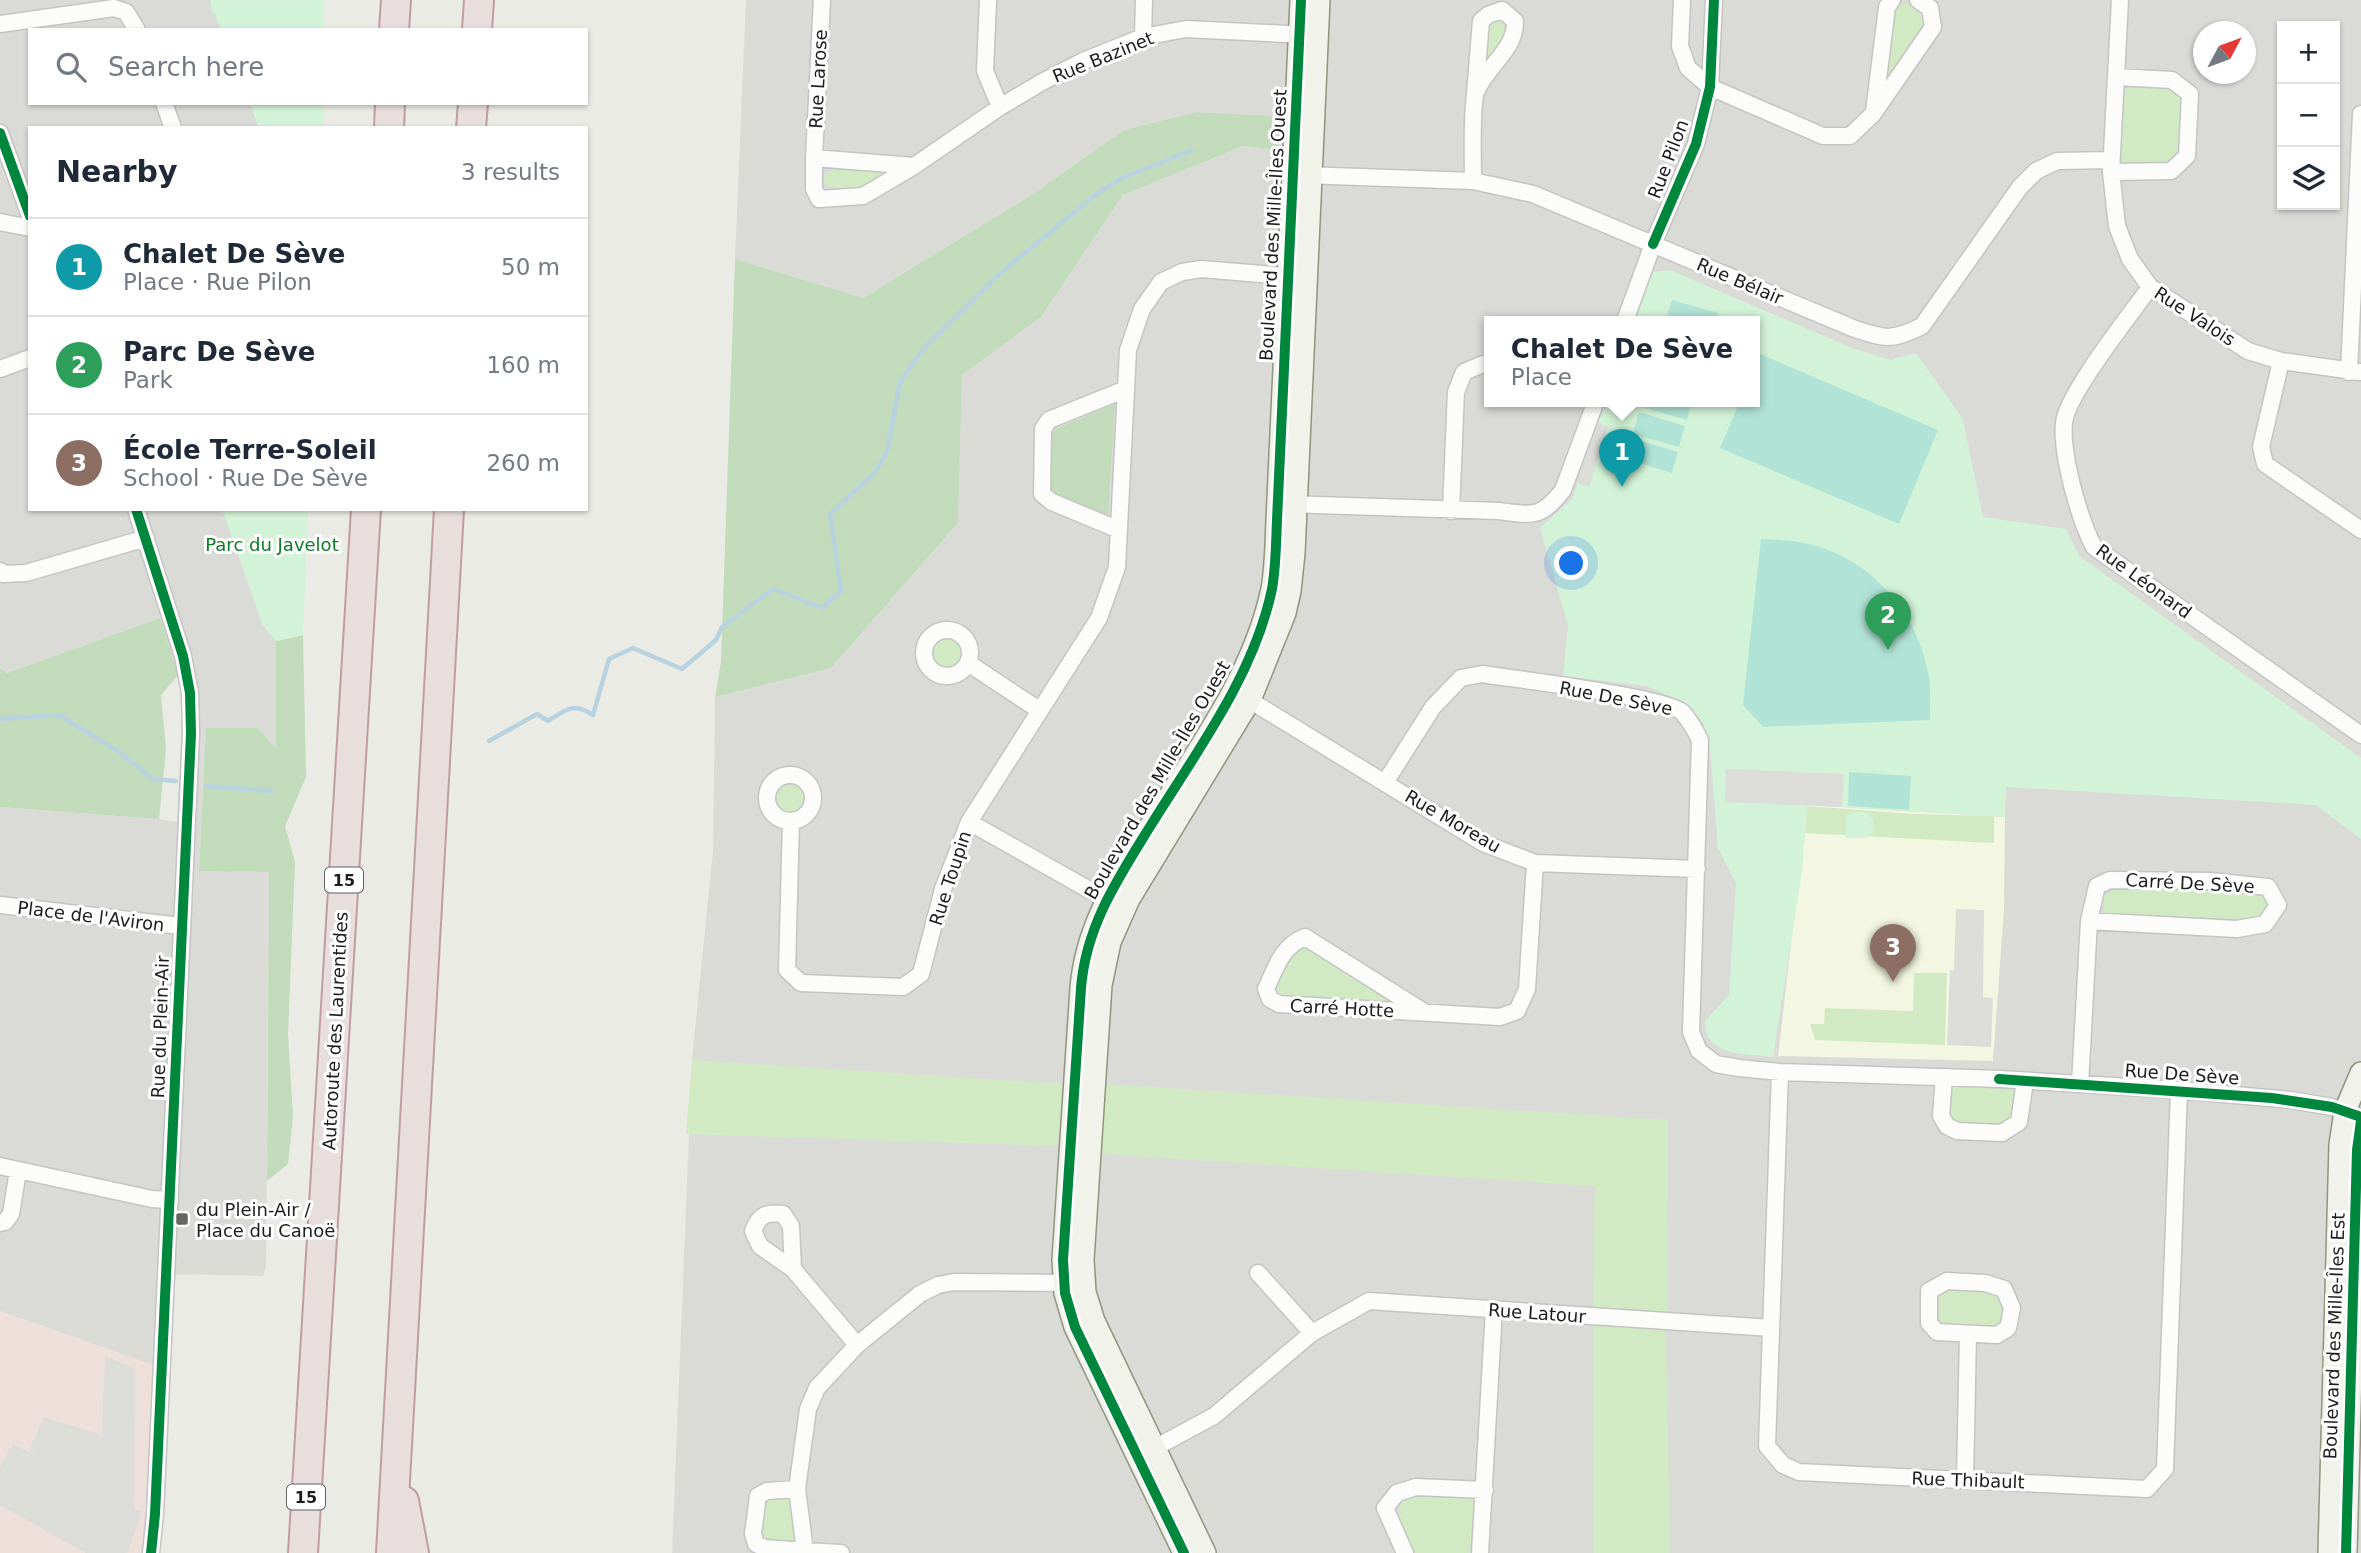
<!DOCTYPE html>
<html lang="en">
<head>
<meta charset="utf-8">
<style>
  body { margin:0; font-family:"DejaVu Sans",sans-serif; background:#f2f2f3; color:#1f2937 }
  .controls { position:absolute; right:21px; top:21px; display:grid; overflow:hidden; border-radius:0px; box-shadow:0 2px 5px #0004 }
  .controls button { width:63px; height:63px; display:grid; place-items:center; padding:0; border:0; border-bottom:2px solid #e0e1e3; background:#fff; color:#1f2937; font:35px sans-serif }
  .compass { position:absolute; left:2193px; top:21px; width:63px; height:63px; border-radius:50%; background:#fff; box-shadow:0 2px 5px #0004; rotate:49deg }
  .you { position:absolute; left:1572px; top:564px; width:24px; height:24px; margin:-18px; border:5px solid #fff; border-radius:50%; background:#1a73e8; box-shadow:0 0 0 10px #1a73e833 }
  .badge { display:grid; place-items:center; width:46px; height:46px; border-radius:50%; background:#ea580c; color:#fff; font-size:23px; font-weight:700 }
  .pin { position:absolute; translate:-50% -58px; filter:drop-shadow(0 2px 4px #0008) }
  .pin::after { content:''; position:absolute; top:37px; width:24px; height:21px; background:inherit; clip-path:polygon(0 0,100% 0,50% 100%) }
  .popup { position:absolute; left:1484px; top:316px; width:276px; height:91px; box-sizing:border-box; display:grid; place-content:center; border-radius:0px; background:#fff; filter:drop-shadow(0 2px 5px #0005); font-size:23px; white-space:nowrap; color:#747a83 }
  .popup b { font-size:26px; color:#1f2937 }
  .popup::after { content:''; position:absolute; left:50%; top:100%; margin-left:-14px; border:14px solid transparent; border-top-color:#fff }
  .list { margin:0; padding:0; list-style:none }
  h2 { display:flex; justify-content:space-between; align-items:center; height:91px; margin:0; padding:0 28px; font-size:30px }
  h2 small { font-size:23px; font-weight:400; color:#747a83 }
  .list li { display:grid; grid-template-columns:46px 1fr auto; gap:21px; align-items:center; box-sizing:border-box; height:98px; padding:0 28px; border-top:2px solid #e0e1e3 }
  .list b { display:block; font-size:26px; white-space:nowrap }
  .list p { margin:0; font-size:23px; white-space:nowrap; color:#747a83 }
  .list em { font-size:23px; font-style:normal; color:#747a83 }
  .icon { flex:none; width:38px; height:38px; fill:none; stroke:currentColor; stroke-width:2; stroke-linecap:round; stroke-linejoin:round }
  .map { position:relative; flex:none; width:2361px; height:1553px; overflow:hidden }
  .search { position:absolute; background:#fff; box-shadow:0 2px 5px #0004; left:28px; top:28px; width:560px; height:77px; display:flex; align-items:center; gap:18px; box-sizing:border-box; padding:0 24px; border-radius:0px; color:#747a83; font-size:26px }
  .panel { position:absolute; background:#fff; box-shadow:0 2px 5px #0004; left:28px; top:126px; width:560px; height:385px; border-radius:0px }
  .map>svg:first-child { display:block }
  .residential { fill:#dadad7; fill-rule:evenodd }
  .commercial { fill:#ede0db }
  .education { fill:#f3f6e0 }
  .grass { fill:#d2eac4 }
  .forest { fill:#c1dbbb }
  .park { fill:#d3f3d8 }
  .pitch { fill:#b1e4d6 }
  .parking { fill:#dcdcd9 }
  .lines { fill:none; stroke-linecap:round; stroke-linejoin:round }
  .stream { stroke:#b9d2df; stroke-width:4.5 }
  .street-casing { stroke:#c4c4c2; stroke-width:19 }
  .secondary-casing { stroke:#90957e; stroke-width:24 }
  .highway-casing { stroke:#c19da2; stroke-width:32 }
  .street { stroke:#fcfcfb; stroke-width:16 }
  .secondary { stroke:#f1f3ea; stroke-width:21 }
  .highway { stroke:#e9dede; stroke-width:28 }
  .cycleway-casing { stroke:#fff; stroke-width:15 }
  .cycleway { stroke:#00873e; stroke-width:10 }
  .poi-dot { fill:#656563; stroke:#fff; stroke-width:2.5 }
  .labels { text-anchor:middle; dominant-baseline:central; stroke-width:6; stroke-linejoin:round; paint-order:stroke }
  .shield { fill:#fff; stroke:#616161; stroke-width:2 }
  .shield-label { font-size:16px; font-weight:bold; fill:#1d1d1d }
  .street-label { font-size:18px; fill:#1d1d1d; stroke:#fff }
  .park-label { font-size:18px; fill:#0c7b26; stroke:#fff }
  .poi-label { font-size:18px; fill:#1d1d1d; stroke:#fff; text-anchor:start }
</style>
</head>
<body>
<div class="map">
<svg width="2361" height="1553" viewBox="0 0 2361 1553">
  <rect width="100%" height="100%" fill="#ebebe6"/>
  <!-- residential -->
  <path class="residential" d="M 0,0 L 210,0 L 221,30 L 30,30 L 30,103 L 250,103 L 259,128 L 30,128 L 30,509 L 222,509 L 263,625 L 276,641 L 276,750 L 206,729 L 199,870 L 269,872 L 266,1267 L 263,1276 L 160,1274 L 153,1365 L 0,1311 L 0,807 L 159,819 L 177,822 L 183,694 L 160,618 L 6,673 L 0,668 Z
    M 746,0 L 2361,0 L 2361,1553 L 672,1553 L 692,1060 L 713,851 L 715,697 L 831,668 L 958,523 L 962,375 L 1041,317 L 1123,195 L 1243,146 L 1278,150 L 1283,118 L 1197,112 L 1124,130 L 1033,194 L 863,298 L 735,259 ZM 2282,26 L 2335,26 L 2335,205 L 2282,205 ZM 2204,32 L 2246,32 L 2246,74 L 2204,74 ZM 1489,321 L 1755,321 L 1755,401 L 1489,401 Z"/>
  <!-- commercial -->
  <path class="commercial" d="M 0,1311 L 153,1365 L 145,1553 L 0,1553 Z"/>
  <!-- education -->
  <path class="education" d="M 1807,805 L 2005,817 L 2004,909 L 1993,1061 L 1778,1056 Z"/>
  <!-- grass -->
  <path class="grass" d="M 1912,2 L 1926,12 L 1926,25 L 1881,93 L 1895,6 Z
    M 1503,15 L 1512,23 L 1487,68 L 1481,52 L 1487,23 Z
    M 2116,82 L 2169,84 L 2183,96 L 2183,153 L 2171,164 L 2115,168 Z
    M 832,170 L 875,171 L 880,175 L 880,179 C 867,189 840,193 825,185 L 823,177 Z
    M933 653a14 14 0 1 1 28 0a14 14 0 1 1-28 0Z
    M776 799a15 15 0 1 1 30 0a15 15 0 1 1-30 0Z
    M 1807,806 L 1913,814 L 1994,816 L 1994,843 L 1805,833 Z
    M 2116,888 L 2220,890 L 2265,893 L 2270,903 L 2262,916 L 2243,919 L 2109,915 L 2104,910 L 2102,896 Z
    M 1305,937 L 1424,1012 L 1270,999 L 1282,954 Z
    M 1914,973 L 1947,973 L 1945,1045 L 1815,1040 L 1810,1024 L 1824,1024 L 1825,1008 L 1913,1011 Z
    M 692,1060 L 1064,1084 L 1057,1146 L 686,1134 Z
    M 1105,1084 L 1668,1120 L 1667,1314 L 1593,1309 L 1595,1186 L 1101,1154 Z
    M 1952,1086 L 2014,1090 L 2013,1115 L 2003,1124 L 1956,1122 L 1951,1120 Z
    M 1947,1281 L 2004,1289 L 2008,1328 L 1937,1332 L 1929,1291 Z
    M 1593,1325 L 1666,1329 L 1670,1553 L 1593,1553 Z
    M 796,1491 L 804,1550 L 757,1543 L 759,1496 Z
    M 1438,1495 L 1474,1496 L 1470,1553 L 1415,1553 L 1397,1517 L 1403,1497 Z"/>
  <!-- forest -->
  <path class="forest" d="M 1197,112 L 1283,117 L 1278,150 L 1243,146 L 1123,195 L 1041,317 L 962,375 L 958,523 L 831,668 L 715,697 L 721,662 L 735,259 L 863,298 L 1033,194 L 1124,130 Z
    M 1115,404 L 1108,513 L 1100,517 L 1056,498 L 1048,487 L 1053,432 L 1058,428 Z
    M 160,618 L 178,675 L 161,695 L 166,749 L 159,819 L 0,807 L 0,668 L 7,673 Z
    M 303,635 L 306,777 L 285,826 L 295,862 L 288,1034 L 293,1117 L 288,1164 L 267,1181 L 269,872 L 199,871 L 206,728 L 258,728 L 276,749 L 276,641 Z"/>
  <!-- park -->
  <path class="park" d="M 210,0 L 323,0 L 323,30 L 221,30 L 215,13 L 212,12 Z
    M 250,103 L 323,103 L 323,128 L 259,128 Z
    M 1670,270 L 1852,348 L 1891,360 L 1916,353 L 1963,419 L 1983,517 L 2066,529 L 2079,556 L 2361,758 L 2361,839 L 2316,805 L 2006,787 L 2005,817 L 1807,805 L 1802,872 L 1773,1057 C 1745,1053 1705,1058 1705,1021 L 1729,995 L 1736,883 L 1718,848 L 1710,747 L 1703,723 L 1686,703 L 1646,686 L 1563,676 L 1568,625 L 1540,528 L 1572,499 L 1604,401 L 1755,401 L 1755,321 L 1635,321 L 1653,272 Z
    M 222,509 L 308,509 L 303,635 L 276,641 L 263,625 Z
    M 1853,812 L 1868,813 L 1873,820 L 1874,831 L 1867,838 L 1846,838 L 1846,817 Z"/>
  <!-- pitch -->
  <path class="pitch" d="M 1672,300 L 1718,313 L 1716,321 L 1666,321 Z
    M 1760,354 L 1938,430 L 1899,524 L 1720,448 L 1740,401 L 1755,401 L 1755,365 Z
    M 1642,401 L 1692,401 L 1687,420 L 1641,407 Z
    M 1639,412 L 1685,426 L 1679,447 L 1633,434 Z
    M 1632,438 L 1678,452 L 1672,473 L 1626,459 Z
    M 1761,539 C 1777,540 1794,540 1809,544 C 1872,559 1919,614 1929,677 C 1931,691 1930,706 1930,720 L 1763,727 L 1743,705 Z
    M 1849,772 L 1911,776 L 1909,810 L 1848,806 Z"/>
  <!-- parking -->
  <path class="parking" d="M 1589,420 L 1608,426 L 1589,487 L 1570,481 Z
    M 1726,769 L 1844,774 L 1842,807 L 1725,802 Z
    M 1956,909 L 1984,910 L 1983,997 L 1993,998 L 1991,1047 L 1947,1045 L 1950,970 L 1954,970 Z
    M 105,1356 L 135,1368 L 134,1508 L 142,1512 L 127,1553 L 86,1553 L 0,1505 L 0,1467 L 13,1444 L 52,1464 L 29,1451 L 44,1417 L 102,1435 Z"/>
  <g class="lines">
    <!-- stream -->
    <path class="stream" d="M 0,719 L 59,715 L 118,751 L 153,779 L 176,781
      M 489,741 L 537,714 L 548,721 C 567,709 573,702 593,715 L 609,659 L 633,648 L 682,669 L 716,640 L 722,627 L 773,589 L 822,608 L 841,591 L 830,514 L 875,472 L 887,452 L 900,382 L 923,349 L 997,276 L 1094,196 L 1120,179 L 1192,150
      M 206,786 L 271,791"/>
    <defs>
      <path id="street" d="M 822,0 L 814,158 L 814,189 L 819,199 L 863,196 L 914,166 L 1000,107 L 1042,82 L 1083,61 L 1143,37 L 1186,29 L 1308,35
        M 988,0 L 985,71 L 1000,107
        M 1682,0 L 1680,46 L 1688,68 L 1710,87 L 1823,136 L 1850,136 L 1873,114 L 1933,27 L 1930,8 L 1918,0
        M 2120,0 L 2111,172 L 2117,226 L 2130,259 L 2150,287 L 2248,351 L 2281,361 L 2361,372
        M 0,24 L 114,8 L 126,12 L 137,30
        M 1143,37 L 1144,0
        M 164,103 L 173,128
        M 1874,112 L 1887,7 L 1892,0
        M 0,133 L 30,216
        M 814,158 L 914,166
        M 2111,172 L 2171,171 L 2187,156 L 2190,94 L 2172,80 L 2116,77
        M 1303,175 L 1473,181 L 1533,194 L 1855,329 C 1886,339 1892,341 1922,326 L 2020,187 L 2036,171 L 2057,161 L 2111,160
        M 1473,181 C 1473,162 1471,107 1476,92 C 1486,66 1516,50 1515,21 L 1502,10 L 1488,15 L 1481,21 L 1475,94
        M 0,222 L 30,228
        M 2150,287 C 2131,314 2066,395 2064,423 C 2061,454 2079,519 2094,547 L 2361,735
        M 1625,321 L 1653,244 L 1696,144 L 1710,87 L 1714,0
        M 2281,361 L 2261,447 L 2265,464 L 2361,530
        M 0,369 L 30,358
        M 2349,372 L 2361,114
        M 1287,504 L 1499,511 C 1532,515 1541,519 1563,490 L 1596,401
        M 136,509 L 183,656 L 190,693 L 191,734 L 155,1514 L 151,1553
        M 1451,511 L 1456,392 L 1464,372 L 1483,364 L 1489,365
        M 1117,529 L 1052,502 L 1042,494 L 1043,429 L 1049,420 L 1126,389
        M 0,571 L 3,574 L 26,573 L 146,538
        M924 653a23 23 0 1 1 46 0a23 23 0 1 1-46 0Z
        M 968,663 L 1039,710
        M 1241,695 L 1483,843 L 1535,863 L 1697,869
        M767 798a23 23 0 1 1 46 0a23 23 0 1 1-46 0Z
        M 1386,781 L 1433,707 L 1461,678 L 1482,674 C 1514,679 1665,697 1682,712 C 1690,720 1695,730 1700,740 L 1691,1032 L 1699,1051 L 1716,1064 L 1739,1068 L 1780,1072 L 2001,1079 L 2179,1090 L 2291,1100 L 2332,1107 L 2354,1114
        M 791,821 L 787,970 L 801,983 L 903,987 L 921,974 L 943,889 L 969,822 L 1099,618 L 1117,567 L 1128,350 L 1142,309 L 1161,282 L 1182,272 L 1201,269 L 1298,277
        M 969,822 L 1116,905
        M 0,905 L 181,926
        M 1424,1012 L 1305,937 C 1282,946 1276,967 1266,989 L 1270,999 L 1279,1004 L 1500,1017 L 1517,1011 L 1527,989 L 1535,863
        M 1780,1072 L 1767,1446 L 1783,1465 L 1799,1472 L 2147,1489 L 2165,1469 L 2179,1090
        M 1944,1077 L 1941,1116 L 1947,1126 L 1957,1131 L 2002,1133 L 2019,1122 L 2025,1081
        M 2080,1084 L 2089,921 L 2097,886 L 2110,880 L 2210,881 L 2268,887 L 2278,905 L 2265,924 L 2237,929 L 2089,921
        M 0,1166 L 152,1199 L 170,1200
        M 0,1223 L 5,1222 L 11,1214 L 18,1171
        M 793,1269 L 791,1226 L 783,1214 C 766,1212 759,1215 753,1231 L 760,1246 L 793,1269 L 857,1345
        M 1258,1273 L 1312,1333
        M 1947,1281 L 1985,1283 L 2004,1289 L 2012,1308 L 2008,1328 L 1997,1335 L 1937,1332 L 1929,1323 L 1929,1291 Z
        M 1147,1452 L 1214,1416 L 1312,1333 L 1369,1301 L 1771,1328
        M 1965,1479 L 1968,1335
        M 797,1489 L 767,1491 L 758,1496 L 753,1534 L 756,1544 L 765,1548 L 805,1551
        M 841,1553 L 805,1551 L 797,1489 L 808,1409 L 817,1388 L 857,1345 L 920,1294 L 938,1285 L 954,1282 L 1074,1283
        M 1405,1553 L 1385,1508 L 1397,1493 L 1416,1487 L 1485,1490
        M 1480,1553 L 1494,1309"/>
      <path id="secondary" d="M 1184,1553 L 1075,1327 L 1065,1293 L 1063,1260 L 1081,988 C 1086,925 1119,877 1151,825 C 1197,751 1254,675 1272,589 C 1276,566 1276,543 1277,520 L 1301,0
        M 1205,1553 L 1094,1321 L 1085,1292 L 1083,1260 L 1101,985 L 1110,942 L 1129,899 L 1250,700 L 1285,613 L 1290,591 L 1294,553 L 1319,0
        M 2329,1553 L 2340,1145 L 2345,1111 L 2361,1073
        M 2346,1553 L 2357,1150 L 2361,1121"/>
      <path id="highway" d="M 394,30 L 396,0
        M 477,30 L 479,0
        M 389,128 L 390,103
        M 471,128 L 473,103
        M 404,1501 L 414,1553
        M 303,1553 L 366,509
        M 391,1553 L 449,509"/>
    </defs>
    <!-- street casing -->
    <use href="#street" class="street-casing"/>
    <!-- secondary casing -->
    <use href="#secondary" class="secondary-casing"/>
    <!-- highway casing -->
    <use href="#highway" class="highway-casing"/>
    <!-- street -->
    <use href="#street" class="street"/>
    <!-- secondary -->
    <use href="#secondary" class="secondary"/>
    <!-- highway -->
    <use href="#highway" class="highway"/>
    <defs>
      <path id="cycleway" d="M 0,133 L 30,216
        M 1653,244 L 1696,144 L 1710,87 L 1714,0
        M 136,509 L 183,656 L 190,693 L 191,734 L 155,1514 L 151,1553
        M 1999,1079 L 2272,1098 L 2332,1107 L 2361,1117
        M 1184,1553 L 1075,1327 L 1065,1293 L 1063,1260 L 1081,988 C 1086,925 1119,877 1151,825 C 1197,751 1254,675 1272,589 C 1276,566 1276,543 1277,520 L 1301,0
        M 2346,1553 L 2357,1150 L 2361,1121"/>
    </defs>
    <!-- cycleway casing -->
    <use href="#cycleway" class="cycleway-casing"/>
    <!-- cycleway -->
    <use href="#cycleway" class="cycleway"/>
  </g>
  <!-- markers -->
  <rect class="poi-dot" x="175" y="1212" width="14" height="14" rx="3.5"/>
  <g class="labels">
    <!-- shield labels -->
    <g class="shield">
      <rect x="325" y="867.5" width="38" height="25" rx="5"/>
      <rect x="287" y="1484.5" width="38" height="25" rx="5"/>
    </g>
    <g class="shield-label">
      <text x="344" y="880">15</text>
      <text x="306" y="1497">15</text>
    </g>
    <!-- street labels -->
    <g class="street-label">
      <text transform="translate(1103 57) rotate(-22)">Rue Bazinet</text>
      <text transform="translate(818 79) rotate(-87)">Rue Larose</text>
      <text transform="translate(1668 159) rotate(-69)">Rue Pilon</text>
      <text transform="translate(1273 225) rotate(-87)">Boulevard des Mille-Îles Ouest</text>
      <text transform="translate(1740 281) rotate(23)">Rue Bélair</text>
      <text transform="translate(2195 316) rotate(33)">Rue Valois</text>
      <text transform="translate(2144 581) rotate(36)">Rue Léonard</text>
      <text transform="translate(1616 698) rotate(11)">Rue De Sève</text>
      <text transform="translate(1157 780) rotate(-60)">Boulevard des Mille-Îles Ouest</text>
      <text transform="translate(1453 821) rotate(30)">Rue Moreau</text>
      <text transform="translate(950 878) rotate(-72)">Rue Toupin</text>
      <text transform="translate(2190 883) rotate(3)">Carré De Sève</text>
      <text transform="translate(91 916) rotate(7)">Place de l'Aviron</text>
      <text transform="translate(1342 1008) rotate(3)">Carré Hotte</text>
      <text transform="translate(160 1027) rotate(-88)">Rue du Plein-Air</text>
      <text transform="translate(335 1031) rotate(-87)">Autoroute des Laurentides</text>
      <text transform="translate(2182 1074) rotate(4)">Rue De Sève</text>
      <text transform="translate(1537 1313) rotate(4)">Rue Latour</text>
      <text transform="translate(2334 1336) rotate(-88)">Boulevard des Mille-Îles Est</text>
      <text transform="translate(1968 1480) rotate(2)">Rue Thibault</text>
    </g>
    <!-- park labels -->
    <g class="park-label">
      <text x="272" y="544">Parc du Javelot</text>
    </g>
    <!-- poi labels -->
    <g class="poi-label">
      <text x="196" y="1209">du Plein-Air /<tspan x="196" dy="21">Place du Canoë</tspan></text>
    </g>
  </g>
</svg>
<div class="controls">
<button>+</button>
<button>−</button>
<button><svg class="icon" aria-label="layers" viewBox="0 0 24 24"><path d="M12 4l9 5-9 5-9-5zM3 14l9 5 9-5"/></svg></button>
</div>
<svg class="compass" viewBox="-18 -18 36 36"><path d="M0-13l5 13h-10z" fill="#e53935"/><path d="M0 13l5-13h-10z" fill="#747a83"/></svg>
<div class="you"></div>
<div class="pin badge" style="left:1622px;top:487px;background:#0f9aa8">1</div>
<div class="popup"><b>Chalet De Sève</b>Place</div>
<div class="pin badge" style="left:1888px;top:650px;background:#2e9e5b">2</div>
<div class="pin badge" style="left:1893px;top:982px;background:#8d6e63">3</div>
<div class="search"><svg class="icon" aria-label="search" viewBox="0 0 24 24"><circle cx="10" cy="10" r="6"/><path d="M15 15l6 6"/></svg>Search here</div>
<section class="panel">
<h2>Nearby<small>3 results</small></h2>
<ul class="list">
<li><span class="badge" style="background:#0f9aa8">1</span><div><b>Chalet De Sève</b><p>Place · Rue Pilon</p></div><em>50 m</em></li>
<li><span class="badge" style="background:#2e9e5b">2</span><div><b>Parc De Sève</b><p>Park</p></div><em>160 m</em></li>
<li><span class="badge" style="background:#8d6e63">3</span><div><b>École Terre-Soleil</b><p>School · Rue De Sève</p></div><em>260 m</em></li>
</ul>
</section>
</div>
</body>
</html>
